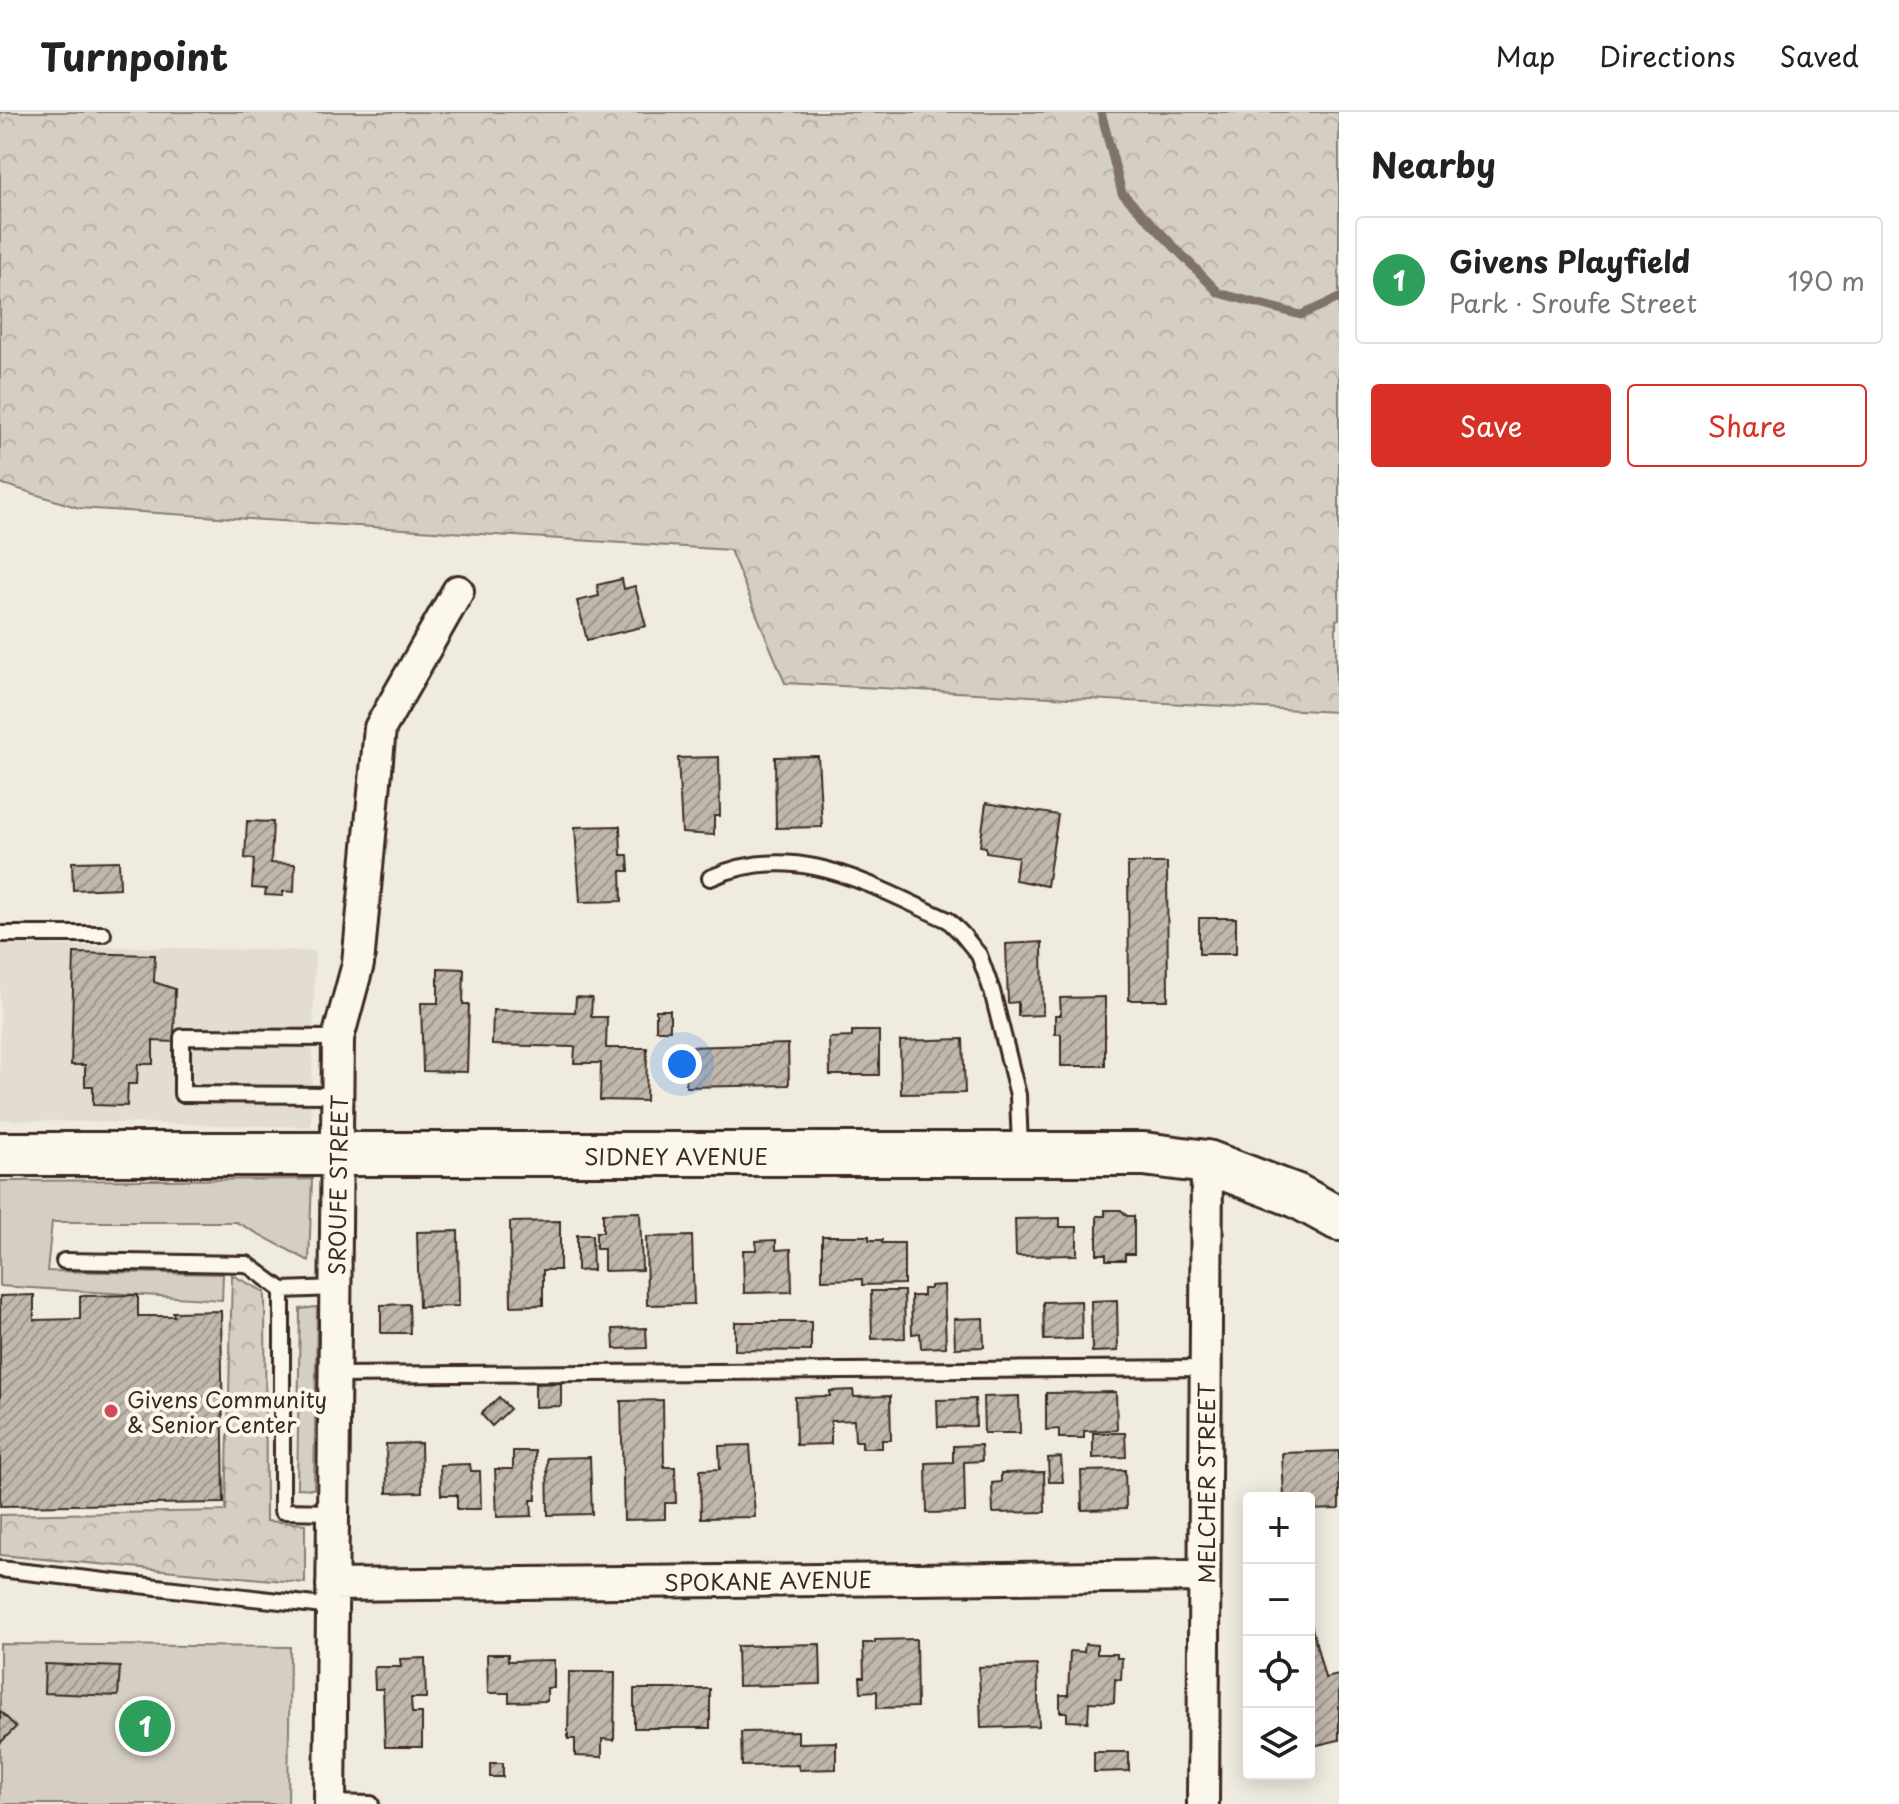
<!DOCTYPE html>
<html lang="en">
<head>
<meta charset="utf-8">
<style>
  body { margin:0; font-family:"Playpen Sans",sans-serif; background:#f2f2f2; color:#222 }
  .controls { position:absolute; right:24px; bottom:24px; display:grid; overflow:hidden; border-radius:8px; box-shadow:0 4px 20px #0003 }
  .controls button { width:72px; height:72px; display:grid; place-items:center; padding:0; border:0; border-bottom:2px solid #e0e0e0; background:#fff; color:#222; font:40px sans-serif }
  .you { position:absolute; left:682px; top:952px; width:28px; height:28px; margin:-20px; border:6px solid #fff; border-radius:50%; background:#1a73e8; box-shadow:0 0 0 12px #1a73e833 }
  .badge { display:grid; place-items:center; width:52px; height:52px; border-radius:50%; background:#d93025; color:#fff; font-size:26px; font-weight:700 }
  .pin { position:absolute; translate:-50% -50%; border:4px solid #fff; box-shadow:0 2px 8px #0006 }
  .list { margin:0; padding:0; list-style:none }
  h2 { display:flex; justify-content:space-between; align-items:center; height:104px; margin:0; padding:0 32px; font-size:34px }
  h2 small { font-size:26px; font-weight:400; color:#767676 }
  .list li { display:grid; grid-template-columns:52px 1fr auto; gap:24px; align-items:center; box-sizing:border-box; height:128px; margin:0 16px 16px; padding:0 16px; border:2px solid #e0e0e0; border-radius:8px }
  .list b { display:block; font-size:30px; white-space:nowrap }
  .list p { margin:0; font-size:26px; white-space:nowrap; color:#767676 }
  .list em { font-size:26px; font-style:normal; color:#767676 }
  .actions { display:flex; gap:16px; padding:24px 32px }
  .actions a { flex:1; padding:18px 0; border:2px solid #d93025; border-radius:8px; text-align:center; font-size:28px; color:#d93025 }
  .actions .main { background:#d93025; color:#fff }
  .icon { flex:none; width:44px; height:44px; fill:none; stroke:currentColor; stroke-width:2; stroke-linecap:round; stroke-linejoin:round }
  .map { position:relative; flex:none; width:1339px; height:1692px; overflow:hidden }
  header { display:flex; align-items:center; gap:48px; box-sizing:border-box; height:112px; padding:0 40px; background:#fff; border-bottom:2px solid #e0e0e0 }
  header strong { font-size:38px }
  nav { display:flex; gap:44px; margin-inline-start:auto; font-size:28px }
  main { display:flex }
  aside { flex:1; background:#fff }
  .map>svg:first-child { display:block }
  .built { fill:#e2dcd1 }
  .green { fill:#d5cec3; stroke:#887c70; stroke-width:2 }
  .forest { fill:url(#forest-crowns); stroke:#887c70; stroke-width:2 }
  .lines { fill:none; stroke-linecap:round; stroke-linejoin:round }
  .stream { stroke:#7f7367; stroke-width:9 }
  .building { fill:url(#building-hatch); stroke:#3b2a1e; stroke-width:2 }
  .lane-casing { stroke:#3b2a1e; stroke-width:20 }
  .street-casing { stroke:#3b2a1e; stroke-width:36 }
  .secondary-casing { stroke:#3b2a1e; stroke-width:48 }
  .lane { stroke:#fbf7ec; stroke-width:14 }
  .street { stroke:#fbf7ec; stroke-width:30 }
  .secondary { stroke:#fbf7ec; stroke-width:42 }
  .poi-dot { fill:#d1495b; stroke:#fbf7ec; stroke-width:3 }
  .labels { text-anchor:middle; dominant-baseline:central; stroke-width:8; stroke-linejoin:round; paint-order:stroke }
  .street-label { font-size:22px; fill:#3b2a1e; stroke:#fbf7ec }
  .poi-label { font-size:22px; fill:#3b2a1e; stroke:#fbf7ec; text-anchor:start }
</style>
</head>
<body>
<header>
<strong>Turnpoint</strong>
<nav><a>Map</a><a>Directions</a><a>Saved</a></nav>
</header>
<main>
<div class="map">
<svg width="1339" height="1692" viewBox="0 0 1339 1692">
  <defs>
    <pattern id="forest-crowns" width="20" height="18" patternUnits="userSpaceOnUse" patternTransform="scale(2)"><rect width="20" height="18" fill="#d5cec3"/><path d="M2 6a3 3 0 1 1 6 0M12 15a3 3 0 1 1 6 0" fill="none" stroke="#b8b1a7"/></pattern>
    <pattern id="building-hatch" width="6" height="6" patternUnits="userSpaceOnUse" patternTransform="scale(2)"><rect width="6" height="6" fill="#c0b8ad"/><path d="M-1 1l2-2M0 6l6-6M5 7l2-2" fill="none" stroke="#9d968c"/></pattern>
  </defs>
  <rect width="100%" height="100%" fill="#f0ebe0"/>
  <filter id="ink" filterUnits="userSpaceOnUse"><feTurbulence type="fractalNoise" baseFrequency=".0125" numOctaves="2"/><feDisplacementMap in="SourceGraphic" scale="16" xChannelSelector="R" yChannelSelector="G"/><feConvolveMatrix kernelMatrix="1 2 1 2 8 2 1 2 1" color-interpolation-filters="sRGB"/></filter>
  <g filter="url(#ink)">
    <!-- built -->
    <path class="built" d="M 0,832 L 315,839 L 311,1015 L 0,1008 Z"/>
    <!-- green -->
    <path class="green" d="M 312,1067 L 309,1149 L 236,1110 L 52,1110 L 47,1159 L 223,1162 L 222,1188 L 0,1174 L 0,1069 Z
      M 317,1195 L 314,1377 L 297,1376 L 300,1197 Z
      M 0,1532 L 290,1535 L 288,1692 L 0,1692 Z"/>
    <!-- forest -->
    <path class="forest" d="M 0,0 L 1339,0 L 1339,507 L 1336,508 L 1336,600 L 785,571 L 730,438 L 79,396 L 0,371 Z
      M 232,1163 L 265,1180 L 266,1409 L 305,1412 L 305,1471 L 0,1443 L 0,1403 L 226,1399 Z"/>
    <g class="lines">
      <!-- stream -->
      <path class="stream" d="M 1101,0 L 1122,81 L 1219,181 L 1301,203 L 1339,186"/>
    </g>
    <!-- building -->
    <path class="building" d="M 622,467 L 624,477 L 635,474 L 646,514 L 587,528 L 577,489 L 599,484 L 597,473 Z
      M 818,644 L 822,715 L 776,716 L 775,645 Z
      M 719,645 L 720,704 L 714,704 L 714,723 L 682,721 L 678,646 Z
      M 986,691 L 1058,703 L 1047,774 L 1015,768 L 1018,745 L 986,740 L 986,735 L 980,734 Z
      M 247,709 L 273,710 L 271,751 L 295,752 L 294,780 L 283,779 L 283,784 L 265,783 L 266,777 L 252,776 L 254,747 L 245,746 Z
      M 620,714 L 621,743 L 628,743 L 629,759 L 621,759 L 622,789 L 580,790 L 575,715 Z
      M 119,749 L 120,776 L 73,778 L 72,750 Z
      M 1128,751 L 1167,751 L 1168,888 L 1129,888 Z
      M 1199,806 L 1236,806 L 1236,842 L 1199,842 Z
      M 1042,830 L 1043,903 L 1018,904 L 1018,890 L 1008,891 L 1006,832 Z
      M 74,841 L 155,843 L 154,870 L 175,877 L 174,930 L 153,929 L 153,952 L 138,952 L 137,972 L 128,972 L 127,994 L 93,993 L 93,974 L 85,974 L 85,953 L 71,953 Z
      M 438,856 L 464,857 L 463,892 L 469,892 L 467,960 L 423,959 L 421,891 L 438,891 Z
      M 576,885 L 592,886 L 591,905 L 607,905 L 606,936 L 647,936 L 646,989 L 600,988 L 601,951 L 574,951 L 575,935 L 492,933 L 493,898 L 575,900 Z
      M 1105,885 L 1105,954 L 1061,954 L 1061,922 L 1055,922 L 1055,903 L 1061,903 L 1060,886 Z
      M 656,898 L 670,898 L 670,918 L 656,918 Z
      M 852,919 L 879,919 L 879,963 L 830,963 L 829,926 L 852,925 Z
      M 963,927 L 965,981 L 901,982 L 900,929 Z
      M 788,932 L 789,973 L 686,975 L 685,935 Z
      M 1105,1098 L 1121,1098 L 1127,1104 L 1134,1104 L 1134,1142 L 1125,1142 L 1125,1148 L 1106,1148 L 1106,1142 L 1097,1142 L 1097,1104 L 1105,1104 Z
      M 640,1100 L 642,1158 L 604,1159 L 604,1137 L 596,1137 L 596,1120 L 603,1120 L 603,1101 Z
      M 1060,1106 L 1060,1115 L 1077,1115 L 1077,1143 L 1016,1144 L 1015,1107 Z
      M 560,1109 L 560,1158 L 543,1158 L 543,1193 L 511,1194 L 510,1110 Z
      M 458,1119 L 459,1194 L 419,1195 L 417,1120 Z
      M 577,1123 L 592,1123 L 593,1158 L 577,1159 Z
      M 692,1124 L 694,1192 L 647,1193 L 646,1125 Z
      M 822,1124 L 869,1124 L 869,1128 L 882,1128 L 882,1131 L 904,1131 L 904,1172 L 862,1173 L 862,1167 L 822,1168 Z
      M 776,1128 L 776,1138 L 791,1137 L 792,1180 L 744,1181 L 743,1138 L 757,1138 L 756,1129 Z
      M 944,1173 L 946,1235 L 921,1236 L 920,1221 L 912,1222 L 911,1184 L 923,1184 L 923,1177 L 930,1177 L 930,1174 Z
      M 871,1179 L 904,1179 L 905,1226 L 872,1227 Z
      M 34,1183 L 34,1208 L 80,1207 L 80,1184 L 138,1183 L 138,1204 L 174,1204 L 173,1200 L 221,1199 L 224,1391 L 0,1394 L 0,1184 Z
      M 1117,1188 L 1118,1239 L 1092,1240 L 1091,1189 Z
      M 1081,1189 L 1082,1227 L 1044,1228 L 1043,1190 Z
      M 409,1192 L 410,1221 L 381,1221 L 381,1193 Z
      M 983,1206 L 984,1235 L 955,1236 L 954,1207 Z
      M 735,1210 L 811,1210 L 811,1239 L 735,1238 Z
      M 646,1216 L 647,1236 L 614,1237 L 613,1217 Z
      M 561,1271 L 561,1294 L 535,1295 L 535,1272 Z
      M 853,1278 L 854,1285 L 890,1284 L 891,1328 L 882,1328 L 882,1336 L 862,1336 L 862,1329 L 855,1329 L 854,1308 L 831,1309 L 831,1332 L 796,1333 L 795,1285 L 830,1284 L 830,1279 Z
      M 1116,1280 L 1117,1318 L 1084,1319 L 1084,1326 L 1059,1326 L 1059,1317 L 1046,1318 L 1046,1281 Z
      M 1019,1284 L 1020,1321 L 984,1321 L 983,1285 Z
      M 499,1285 L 510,1297 L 492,1314 L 481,1302 Z
      M 975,1287 L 976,1314 L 938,1315 L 937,1288 Z
      M 663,1288 L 664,1355 L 675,1355 L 676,1391 L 665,1391 L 665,1407 L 624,1408 L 621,1289 Z
      M 1093,1321 L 1125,1321 L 1126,1345 L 1093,1346 Z
      M 421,1331 L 422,1380 L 387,1381 L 386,1332 Z
      M 750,1333 L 755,1405 L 701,1406 L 700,1358 L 720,1357 L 719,1334 Z
      M 981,1333 L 982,1349 L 964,1350 L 965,1400 L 927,1401 L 926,1351 L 953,1350 L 953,1334 Z
      M 513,1339 L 535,1339 L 536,1388 L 531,1388 L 532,1404 L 497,1405 L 495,1357 L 513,1357 Z
      M 1339,1339 L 1339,1397 L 1309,1398 L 1309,1386 L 1284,1386 L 1282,1341 Z
      M 590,1345 L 592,1402 L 548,1403 L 547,1346 Z
      M 1061,1345 L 1063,1370 L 1049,1370 L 1048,1346 Z
      M 470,1352 L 471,1359 L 480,1359 L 481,1397 L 457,1397 L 457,1383 L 441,1383 L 440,1353 Z
      M 1125,1358 L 1126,1397 L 1082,1398 L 1081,1359 Z
      M 1044,1360 L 1045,1400 L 993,1401 L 992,1371 L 1001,1370 L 1001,1361 Z
      M 1311,1512 L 1325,1566 L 1339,1563 L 1339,1628 L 1309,1635 L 1309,1513 Z
      M 916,1527 L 917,1595 L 877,1596 L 877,1579 L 861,1580 L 860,1565 L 864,1565 L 863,1531 L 875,1531 L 875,1528 Z
      M 820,1532 L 821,1572 L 738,1574 L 737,1534 Z
      M 1085,1532 L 1097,1533 L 1097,1542 L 1117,1542 L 1117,1546 L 1122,1546 L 1121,1568 L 1115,1567 L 1114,1591 L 1089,1590 L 1088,1610 L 1067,1609 L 1067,1600 L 1060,1600 L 1060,1583 L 1068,1583 L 1070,1539 L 1084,1540 Z
      M 487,1542 L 508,1542 L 508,1549 L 554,1548 L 554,1576 L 547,1576 L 547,1589 L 509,1590 L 509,1581 L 488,1581 Z
      M 425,1546 L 426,1586 L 411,1586 L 412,1601 L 422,1601 L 422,1635 L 385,1635 L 383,1577 L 375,1577 L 374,1555 L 401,1555 L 400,1547 Z
      M 45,1552 L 120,1555 L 118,1584 L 44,1581 Z
      M 1037,1553 L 1039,1614 L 981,1616 L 979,1555 Z
      M 569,1560 L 615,1560 L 614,1628 L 602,1627 L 602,1645 L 575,1644 L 575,1627 L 568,1627 Z
      M 634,1577 L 710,1577 L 710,1616 L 634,1616 Z
      M 0,1599 L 16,1615 L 0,1631 Z
      M 798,1619 L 798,1631 L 836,1630 L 836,1657 L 799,1658 L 798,1653 L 742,1654 L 741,1620 Z
      M 1094,1640 L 1129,1640 L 1129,1659 L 1094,1660 Z
      M 490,1651 L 503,1651 L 503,1665 L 490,1665 Z"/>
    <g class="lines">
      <defs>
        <path id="lane" d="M 710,766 C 797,727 869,773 948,808 L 962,822 L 979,843 L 992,879 L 1018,983 L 1020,1037
          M 0,822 L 103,822
          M 338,983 L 182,982 L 182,925 L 338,926
          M 64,1149 L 247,1152 L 282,1178 L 336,1176
          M 282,1178 L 282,1399 L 333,1400
          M 335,1263 L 1206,1256
          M 0,1457 L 332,1495
          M 330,1691 L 371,1692"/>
        <path id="street" d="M 332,1473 L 1204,1464
          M 330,1692 L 338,926 L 358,852 L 380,616 L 458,479
          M 1203,1692 L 1207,1050"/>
        <path id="secondary" d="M 0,1042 L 1144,1042 L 1207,1050 L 1297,1084 L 1339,1107"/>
      </defs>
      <!-- lane casing -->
      <use href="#lane" class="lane-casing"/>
      <!-- street casing -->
      <use href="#street" class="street-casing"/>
      <!-- secondary casing -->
      <use href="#secondary" class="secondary-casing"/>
      <!-- lane -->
      <use href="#lane" class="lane"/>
      <!-- street -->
      <use href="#street" class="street"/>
      <!-- secondary -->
      <use href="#secondary" class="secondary"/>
    </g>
  </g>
  <!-- markers -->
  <circle class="poi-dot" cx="111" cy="1299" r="8"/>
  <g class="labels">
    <!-- street labels -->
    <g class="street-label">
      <text x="676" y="1043">SIDNEY AVENUE</text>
      <text transform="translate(337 1073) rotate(-89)">SROUFE STREET</text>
      <text transform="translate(1205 1371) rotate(-90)">MELCHER STREET</text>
      <text transform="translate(768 1468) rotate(-1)">SPOKANE AVENUE</text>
    </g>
    <!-- poi labels -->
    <g class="poi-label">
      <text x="127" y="1286">Givens Community<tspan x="127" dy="25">&amp; Senior Center</tspan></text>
    </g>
  </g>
</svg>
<div class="controls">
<button>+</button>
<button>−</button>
<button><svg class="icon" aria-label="locate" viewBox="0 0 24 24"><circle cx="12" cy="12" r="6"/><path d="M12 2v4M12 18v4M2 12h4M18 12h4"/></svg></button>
<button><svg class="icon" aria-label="layers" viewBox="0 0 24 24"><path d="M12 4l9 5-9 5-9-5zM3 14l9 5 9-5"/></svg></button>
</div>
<div class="you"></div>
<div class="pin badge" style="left:145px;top:1614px;background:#2e9e5b">1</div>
</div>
<aside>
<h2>Nearby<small></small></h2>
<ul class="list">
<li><span class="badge" style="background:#2e9e5b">1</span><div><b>Givens Playfield</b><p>Park · Sroufe Street</p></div><em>190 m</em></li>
</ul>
<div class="actions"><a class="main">Save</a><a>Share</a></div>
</aside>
</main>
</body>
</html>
